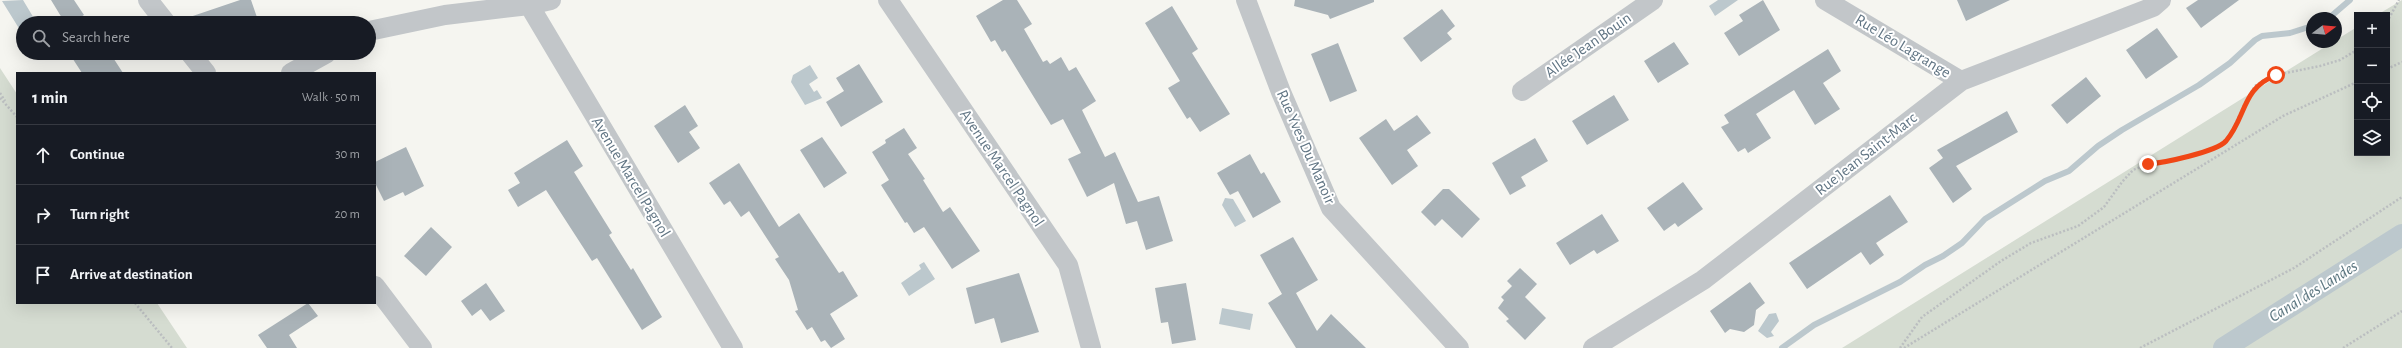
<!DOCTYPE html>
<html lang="en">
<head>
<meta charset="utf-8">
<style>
  body { margin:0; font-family:"Alegreya Sans",sans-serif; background:#242831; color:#f1f3f6 }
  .controls { position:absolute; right:12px; top:12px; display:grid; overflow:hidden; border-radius:0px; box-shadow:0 4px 16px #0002 }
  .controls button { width:36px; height:36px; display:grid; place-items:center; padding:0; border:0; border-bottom:1px solid #363941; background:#171b24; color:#f1f3f6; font:20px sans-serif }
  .compass { position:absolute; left:2306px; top:12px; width:36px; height:36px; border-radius:50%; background:#171b24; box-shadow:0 4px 16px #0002; rotate:74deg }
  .stop { position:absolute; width:12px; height:12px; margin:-9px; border:3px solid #f04716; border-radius:50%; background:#fff }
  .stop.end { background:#f04716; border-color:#fff; box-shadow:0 1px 4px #0008 }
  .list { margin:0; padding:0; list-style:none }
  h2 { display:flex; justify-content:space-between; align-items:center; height:52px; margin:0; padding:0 16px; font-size:17px }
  h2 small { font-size:13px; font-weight:400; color:#9ea1a6 }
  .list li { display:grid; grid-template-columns:26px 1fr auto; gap:12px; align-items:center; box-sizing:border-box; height:60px; padding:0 16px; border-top:1px solid #363941 }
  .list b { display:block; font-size:15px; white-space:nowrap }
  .list em { font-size:13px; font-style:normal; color:#9ea1a6 }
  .icon { flex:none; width:22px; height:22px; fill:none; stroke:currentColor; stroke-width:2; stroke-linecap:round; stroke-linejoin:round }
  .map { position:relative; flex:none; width:2402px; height:348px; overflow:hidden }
  .search { position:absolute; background:#171b24; box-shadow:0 4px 16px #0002; left:16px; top:16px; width:360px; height:44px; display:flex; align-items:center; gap:10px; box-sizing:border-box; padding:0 14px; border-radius:22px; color:#9ea1a6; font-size:15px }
  .panel { position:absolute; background:#171b24; box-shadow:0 4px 16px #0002; left:16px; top:72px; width:360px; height:232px; border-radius:0px }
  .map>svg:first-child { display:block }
  .green { fill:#d5dcd1 }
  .water { fill:#bcc8cd }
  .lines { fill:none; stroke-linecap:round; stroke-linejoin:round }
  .stream { stroke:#bcc8cd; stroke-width:6 }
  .canal { stroke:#bcc8cd; stroke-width:22 }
  .building { fill:#aab3b8 }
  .path { stroke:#bbbec0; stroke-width:2.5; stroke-dasharray:2 2; stroke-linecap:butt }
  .minor { stroke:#c2c6c9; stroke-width:20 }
  .route { stroke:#f04716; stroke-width:5 }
  .labels { text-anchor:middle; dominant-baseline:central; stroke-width:4; stroke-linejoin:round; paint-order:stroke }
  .street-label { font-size:16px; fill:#617584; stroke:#fff }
  .water-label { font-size:17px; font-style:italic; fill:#5d7781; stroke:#fff }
</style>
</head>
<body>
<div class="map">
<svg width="2402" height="348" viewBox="0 0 2402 348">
  <rect width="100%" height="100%" fill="#f5f5f0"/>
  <!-- green -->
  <path class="green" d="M 2402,0 L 2402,348 L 1842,348 L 2357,27 L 2357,153 L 2387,153 L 2387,15 L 2377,15 Z
    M 0,68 L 17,94 L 17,303 L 157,303 L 187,348 L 0,348 Z"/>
  <!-- water -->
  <path class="water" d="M 23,0 L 35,20 L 30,23 L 23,23 L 23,28 L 20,30 L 2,1 Z
    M 1718,0 L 1738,0 L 1715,16 L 1709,6 Z
    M 810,65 L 818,78 L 809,84 L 814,92 L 817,90 L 822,98 L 805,105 L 791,82 L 793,75 Z
    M 1225,198 L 1233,199 L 1246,221 L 1235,227 L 1222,205 Z
    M 924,262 L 935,279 L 909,296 L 901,283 L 921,269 L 919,265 Z
    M 1222,308 L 1253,314 L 1250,330 L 1219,324 Z
    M 1776,313 L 1779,321 L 1771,332 L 1774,336 L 1767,338 L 1758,331 L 1769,314 Z"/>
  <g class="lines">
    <!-- stream -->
    <path class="stream" d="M 2329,18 L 2350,0
      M 1782,348 L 1814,325 L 1900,282 L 1925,265 L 1943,256 L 1962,243 L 1985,219 L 2045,181 L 2069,171 L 2098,146 L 2122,130 L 2199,85 L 2230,63 L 2255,40 L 2262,36 L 2290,33 L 2312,26"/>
    <!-- canal -->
    <path class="canal" d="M 2224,348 L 2402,235"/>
  </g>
  <!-- building -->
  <path class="building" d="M 51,0 L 74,0 L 84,15 L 71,23 L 65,23 Z
    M 240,0 L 251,0 L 259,23 L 182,23 L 181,20 Z
    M 1003,0 L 1017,0 L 1032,24 L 1024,29 L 1043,62 L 1047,60 L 1050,64 L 1061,57 L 1069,71 L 1076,67 L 1096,101 L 1082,110 L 1105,157 L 1115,152 L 1138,202 L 1159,196 L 1173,241 L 1146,250 L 1137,221 L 1126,224 L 1114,183 L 1087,197 L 1068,159 L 1081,153 L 1063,119 L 1051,125 L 1005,50 L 1002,52 L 995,40 L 991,42 L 976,16 Z
    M 1295,0 L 1374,0 L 1374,2 L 1330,19 L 1328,15 L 1294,6 Z
    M 1763,0 L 1780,30 L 1739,56 L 1724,33 L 1743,21 L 1739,15 Z
    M 1957,0 L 2010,0 L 1966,21 Z
    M 2198,0 L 2239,0 L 2201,28 L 2186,8 Z
    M 1172,6 L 1198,49 L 1192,53 L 1230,114 L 1200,132 L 1190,117 L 1187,119 L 1168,88 L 1180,81 L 1145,23 Z
    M 1442,9 L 1455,26 L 1447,33 L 1452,39 L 1421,62 L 1403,38 Z
    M 2157,28 L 2178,57 L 2146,79 L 2126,50 Z
    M 1674,42 L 1689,64 L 1658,83 L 1644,61 Z
    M 1338,43 L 1357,91 L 1330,102 L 1311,54 Z
    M 1828,49 L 1841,71 L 1823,83 L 1840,109 L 1815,125 L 1794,90 L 1756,114 L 1771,138 L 1748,153 L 1745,148 L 1738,152 L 1721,127 L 1729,123 L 1724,115 Z
    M 69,53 L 110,53 L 123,73 L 82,73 Z
    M 859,64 L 883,102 L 841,127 L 826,102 L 844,91 L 836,78 Z
    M 2086,77 L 2101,96 L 2067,124 L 2051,105 Z
    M 1614,95 L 1629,120 L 1587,145 L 1572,121 Z
    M 685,105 L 698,126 L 689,132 L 700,148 L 678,163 L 654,126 Z
    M 2007,111 L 2018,132 L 1956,166 L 1972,189 L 1953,203 L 1929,168 L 1943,158 L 1937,150 Z
    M 1417,115 L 1431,133 L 1407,150 L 1418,166 L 1392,185 L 1359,138 L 1386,119 L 1394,131 Z
    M 904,128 L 917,148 L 908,154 L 925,179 L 923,180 L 943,212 L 950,207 L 980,251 L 952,269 L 924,227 L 914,233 L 907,222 L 905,223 L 881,185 L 889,180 L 872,152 L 886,143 L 885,140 Z
    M 822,137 L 847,173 L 824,188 L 800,150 Z
    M 1535,138 L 1548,161 L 1521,177 L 1526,186 L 1510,195 L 1492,163 Z
    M 567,140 L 583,166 L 574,172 L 612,233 L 609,235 L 631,270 L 633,268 L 662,317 L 642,330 L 597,258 L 592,261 L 546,190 L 518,207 L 508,190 L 520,183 L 514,173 Z
    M 406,147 L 424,186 L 405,196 L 403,192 L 384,201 L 375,183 L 375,162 Z
    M 1250,154 L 1261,174 L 1264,172 L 1281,202 L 1253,218 L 1238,191 L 1230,195 L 1217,173 Z
    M 739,163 L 779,227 L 799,213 L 839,273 L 843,271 L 858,296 L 830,314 L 845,339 L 831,348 L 825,340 L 821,342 L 812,327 L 807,330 L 795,311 L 798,310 L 789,280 L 775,259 L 779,257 L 749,211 L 741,217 L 730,201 L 724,205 L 709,183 Z
    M 1683,182 L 1703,209 L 1678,227 L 1675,223 L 1664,231 L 1647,208 Z
    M 1443,189 L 1449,189 L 1480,219 L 1462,238 L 1442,219 L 1435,226 L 1421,212 Z
    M 1890,195 L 1908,222 L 1876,243 L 1884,255 L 1870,265 L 1861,252 L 1807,289 L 1789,263 Z
    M 1602,214 L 1619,241 L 1597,254 L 1594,250 L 1570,265 L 1556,243 Z
    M 431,227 L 452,247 L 426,276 L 404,256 Z
    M 1293,237 L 1318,280 L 1296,293 L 1317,331 L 1331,314 L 1366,348 L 1296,348 L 1268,303 L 1282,294 L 1260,255 Z
    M 1520,268 L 1537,284 L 1525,297 L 1546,318 L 1525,340 L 1506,321 L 1509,319 L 1498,308 L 1504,300 L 1501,297 L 1512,286 L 1507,281 Z
    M 1019,273 L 1039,332 L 1001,343 L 994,318 L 975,324 L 966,288 Z
    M 1750,282 L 1765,303 L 1756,310 L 1754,325 L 1744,332 L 1730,329 L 1725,333 L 1710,311 Z
    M 486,283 L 505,311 L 490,321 L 481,309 L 472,316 L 461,301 Z
    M 1186,283 L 1196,340 L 1172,344 L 1168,322 L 1161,323 L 1155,288 Z
    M 308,303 L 318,316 L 289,335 L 297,348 L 267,348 L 258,335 Z"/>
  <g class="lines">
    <!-- path -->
    <path class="path" d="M 2387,22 L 2399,0
      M 2387,69 L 2402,62
      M 0,93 L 5,101
      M 0,98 L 17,117
      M 135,303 L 172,348
      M 1900,348 L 1922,317 L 2001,261 L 2031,243 L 2078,226 L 2104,207 L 2122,182 L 2133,170 L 2148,164 L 2175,161 L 2187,156 L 2217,148 L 2230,135 L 2245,103 L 2255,86 L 2264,80 L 2276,75 L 2320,66 L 2340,60 L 2357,50
      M 1904,348 L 2283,116 L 2357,82
      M 2140,348 L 2294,268 L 2402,197
      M 2343,348 L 2402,311"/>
    <!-- minor -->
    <path class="minor" d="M 148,0 L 166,23
      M 888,0 L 1068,265 L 1091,348
      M 1246,0 L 1281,92 L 1331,208 L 1459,348
      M 1825,0 L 1961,81
      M 529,5 L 733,348
      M 369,31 L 445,15 L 529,5 L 551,0
      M 190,53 L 206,73
      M 291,73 L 327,53
      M 1522,91 L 1653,0
      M 375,286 L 422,348
      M 1593,348 L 1703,280 L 1961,81 L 2153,7 L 2161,0"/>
  </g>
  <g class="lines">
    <!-- route -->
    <path class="route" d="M 2148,164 C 2163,163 2216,152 2226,141 C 2247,116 2241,89 2276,75"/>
  </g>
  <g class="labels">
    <!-- street labels -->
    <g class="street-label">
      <text transform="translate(1588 45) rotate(-35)">Allée Jean Bouin</text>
      <text transform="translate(1903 46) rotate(31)">Rue Léo Lagrange</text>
      <text transform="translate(1306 147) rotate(66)">Rue Yves Du Manoir</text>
      <text transform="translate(1866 154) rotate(-38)">Rue Jean Saint-Marc</text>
      <text transform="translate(1002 168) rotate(56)">Avenue Marcel Pagnol</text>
      <text transform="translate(631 177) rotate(59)">Avenue Marcel Pagnol</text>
    </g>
    <!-- water labels -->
    <g class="water-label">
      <text transform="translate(2313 291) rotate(-32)">Canal des Landes</text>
    </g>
  </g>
</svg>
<div class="controls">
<button>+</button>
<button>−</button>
<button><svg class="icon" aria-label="locate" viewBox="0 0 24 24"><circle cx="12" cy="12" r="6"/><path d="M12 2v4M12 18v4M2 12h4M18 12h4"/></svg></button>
<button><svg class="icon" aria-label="layers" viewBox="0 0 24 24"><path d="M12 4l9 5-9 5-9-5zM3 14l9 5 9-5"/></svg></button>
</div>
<svg class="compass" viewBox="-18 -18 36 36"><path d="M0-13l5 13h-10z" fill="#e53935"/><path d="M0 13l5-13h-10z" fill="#9ea1a6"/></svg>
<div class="stop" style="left:2276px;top:75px"></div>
<div class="stop end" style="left:2148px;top:164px"></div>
<div class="search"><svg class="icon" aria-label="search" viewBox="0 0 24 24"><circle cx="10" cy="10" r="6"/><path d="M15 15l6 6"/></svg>Search here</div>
<section class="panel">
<h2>1 min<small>Walk · 50 m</small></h2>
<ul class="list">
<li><svg class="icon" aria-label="ahead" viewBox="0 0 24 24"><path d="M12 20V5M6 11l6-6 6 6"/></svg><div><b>Continue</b></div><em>30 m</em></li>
<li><svg class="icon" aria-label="right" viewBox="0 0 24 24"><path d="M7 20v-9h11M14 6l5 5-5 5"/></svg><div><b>Turn right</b></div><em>20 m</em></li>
<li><svg class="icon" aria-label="arrive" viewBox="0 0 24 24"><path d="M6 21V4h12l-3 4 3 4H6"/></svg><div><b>Arrive at destination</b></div></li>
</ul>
</section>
</div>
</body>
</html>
